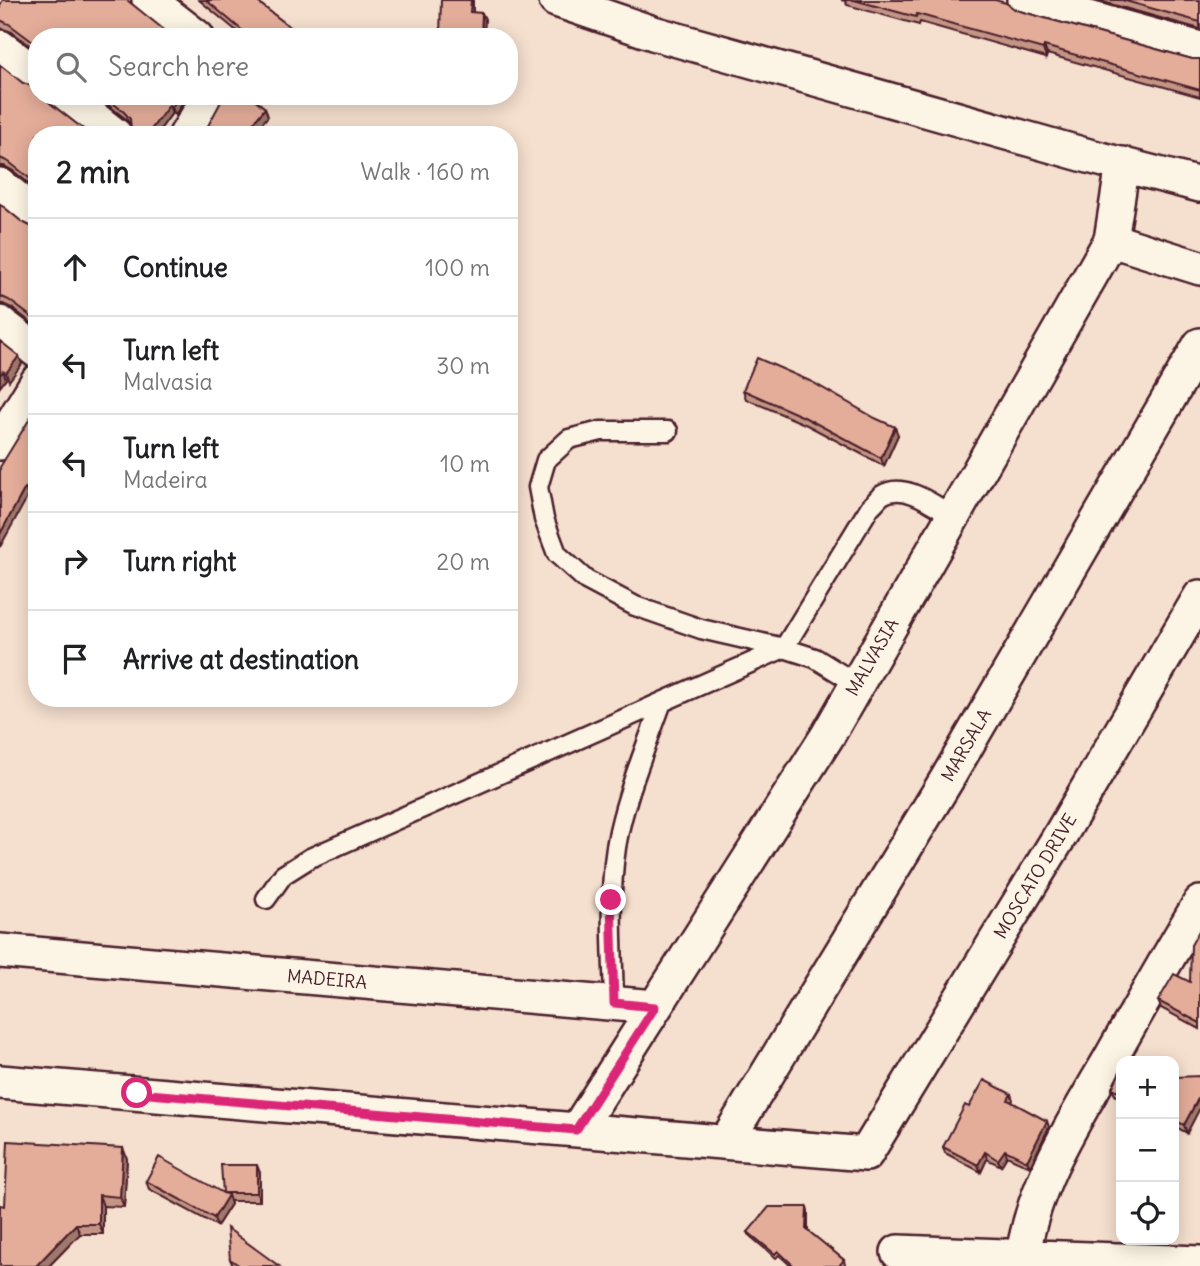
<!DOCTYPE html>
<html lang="en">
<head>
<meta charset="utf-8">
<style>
  body { margin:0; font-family:Delius,sans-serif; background:#f6f6f6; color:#202124 }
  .controls { position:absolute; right:21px; bottom:21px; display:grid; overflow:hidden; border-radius:14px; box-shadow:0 4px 18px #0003 }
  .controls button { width:63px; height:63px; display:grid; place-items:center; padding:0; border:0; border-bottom:2px solid #e0e0e0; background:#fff; color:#202124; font:35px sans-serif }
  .stop { position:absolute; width:21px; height:21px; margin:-16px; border:5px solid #db2777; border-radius:50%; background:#fff }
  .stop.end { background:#db2777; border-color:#fff; box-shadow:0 2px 7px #0008 }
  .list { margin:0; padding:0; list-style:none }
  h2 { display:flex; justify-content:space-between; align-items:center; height:91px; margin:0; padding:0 28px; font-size:30px }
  h2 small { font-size:23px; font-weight:400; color:#757577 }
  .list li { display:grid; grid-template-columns:46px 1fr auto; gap:21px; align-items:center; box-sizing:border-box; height:98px; padding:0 28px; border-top:2px solid #e0e0e0 }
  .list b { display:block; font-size:26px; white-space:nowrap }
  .list p { margin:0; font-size:23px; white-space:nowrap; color:#757577 }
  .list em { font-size:23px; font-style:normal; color:#757577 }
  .icon { flex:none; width:38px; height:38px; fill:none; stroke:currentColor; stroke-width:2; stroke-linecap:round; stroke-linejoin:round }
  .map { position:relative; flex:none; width:1200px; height:1266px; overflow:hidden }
  .search { position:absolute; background:#fff; box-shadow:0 4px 18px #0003; left:28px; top:28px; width:490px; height:77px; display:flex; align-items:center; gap:18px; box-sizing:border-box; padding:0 24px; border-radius:28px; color:#757577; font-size:26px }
  .panel { position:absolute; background:#fff; box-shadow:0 4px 18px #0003; left:28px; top:126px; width:490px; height:581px; border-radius:28px }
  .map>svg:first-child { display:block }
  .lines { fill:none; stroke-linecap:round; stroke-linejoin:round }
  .service-casing { stroke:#4a1f2b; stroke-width:23 }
  .minor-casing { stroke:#4a1f2b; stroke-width:38 }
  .service { stroke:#fcf5e5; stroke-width:18 }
  .minor { stroke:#fcf5e5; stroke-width:33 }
  .wall { fill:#c49584; stroke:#4a1f2b; stroke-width:2 }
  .shaded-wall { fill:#a0796c; stroke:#4a1f2b; stroke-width:2 }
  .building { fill:#e4ad9a; stroke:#4a1f2b; stroke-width:2 }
  .route { stroke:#db2777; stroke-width:9 }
  .labels { text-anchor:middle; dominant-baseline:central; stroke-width:5; stroke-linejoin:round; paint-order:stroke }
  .street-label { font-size:18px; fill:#4a1f2b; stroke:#fcf5e5 }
</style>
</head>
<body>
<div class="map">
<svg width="1200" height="1266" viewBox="0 0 1200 1266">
  <rect width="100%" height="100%" fill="#f5dfce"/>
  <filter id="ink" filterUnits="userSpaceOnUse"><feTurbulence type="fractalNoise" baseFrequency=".0143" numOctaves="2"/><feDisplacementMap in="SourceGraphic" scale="14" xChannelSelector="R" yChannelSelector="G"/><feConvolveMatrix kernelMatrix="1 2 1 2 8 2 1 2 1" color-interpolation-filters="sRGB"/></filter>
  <g filter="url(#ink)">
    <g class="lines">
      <defs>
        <path id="service" d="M 668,431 L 601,431 L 569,439 L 546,460 L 538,487 L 544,519 L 557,554 L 586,580 L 635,606 L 701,629 L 784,648 L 815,658 L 857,684
          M 266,899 L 283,875 L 310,858 L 784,648 L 870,507 C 874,504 878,498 882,495 C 904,481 934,505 953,516
          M 614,1003 C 613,946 607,887 619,831 C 629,787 647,744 662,702"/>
        <path id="minor" d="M 149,0 L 197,37
          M 556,0 L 653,33 L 1085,155 L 1200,185
          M 1024,0 L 1200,49
          M 0,47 L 37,75
          M 65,96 L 115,135
          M 186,135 L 210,96
          M 0,185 L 37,215
          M 1111,240 L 1200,268
          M 0,323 L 37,351
          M 0,443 L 37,382
          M 0,951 L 655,1007
          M 0,1082 L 866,1154 L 1058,839 L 1200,597
          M 577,1130 L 828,735 L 1111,240 L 1123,164
          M 726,1142 L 947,779 L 1200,345
          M 898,1252 L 1200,1263
          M 1023,1256 C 1033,1185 1073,1123 1109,1061 C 1139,1008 1169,955 1200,903"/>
      </defs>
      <!-- service casing -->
      <use href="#service" class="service-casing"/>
      <!-- minor casing -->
      <use href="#minor" class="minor-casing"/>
      <!-- service -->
      <use href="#service" class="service"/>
      <!-- minor -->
      <use href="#minor" class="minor"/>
    </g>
    <!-- wall -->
    <path class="wall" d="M 199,0 L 255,0 L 303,37 L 244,37 Z
      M 841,0 L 995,0 L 1016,10 L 1192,59 L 1200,59 L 1200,97 L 1047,54 L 1046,58 L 920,22 L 919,25 L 847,5 L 845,1 Z
      M 1096,0 L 1200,0 L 1200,29 Z
      M 0,5 L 134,7 L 37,37 L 37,51 L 12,32 L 0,28 Z
      M 0,65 L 37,96 L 47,96 L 47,99 L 50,103 L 37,135 L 37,190 L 12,170 L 4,166 L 0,166 Z
      M 97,96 L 187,96 L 175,115 L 172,113 L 156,135 L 129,135 L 131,129 L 130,124 L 127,120 Z
      M 0,204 L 22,222 L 30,226 L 37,225 L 37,327 L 12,308 L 3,304 L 0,304 Z
      M 743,390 L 898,435 L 884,466 L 807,425 L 746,399 Z
      M 1200,929 L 1200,1029 L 1161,1008 L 1158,1001 L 1190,982 Z
      M 1121,1070 L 1121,1099 L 1115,1095 L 1112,1088 Z
      M 1174,1077 L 1187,1133 L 1174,1126 Z
      M 1011,1094 L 1013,1100 L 1012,1102 L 1049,1127 L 1030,1167 L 1007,1156 L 1001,1166 L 987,1159 L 981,1172 L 945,1153 L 943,1147 L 969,1107 Z
      M 123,1148 L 127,1159 L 124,1207 L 103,1206 L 103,1234 L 80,1234 L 49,1266 L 0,1266 L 5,1206 Z
      M 260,1173 L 260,1201 L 230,1201 L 231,1204 L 217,1226 L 149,1189 L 146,1181 L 223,1193 Z
      M 807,1207 L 808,1212 L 808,1231 L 844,1260 L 845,1265 L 844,1266 L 791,1266 L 779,1255 L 776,1258 L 750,1236 L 748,1232 Z
      M 230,1259 L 279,1266 L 233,1266 Z"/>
    <!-- shaded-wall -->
    <path class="shaded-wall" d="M 471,0 L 473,0 L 473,19 L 470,12 Z
      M 482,13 L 485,19 L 484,37 L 481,37 Z
      M 1044,46 L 1047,54 L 1046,58 L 1043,49 Z
      M 179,96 L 187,96 L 175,115 L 172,107 Z
      M 169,105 L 172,113 L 156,135 L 147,135 Z
      M 265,108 L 268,116 L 253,135 L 244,135 Z
      M 19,356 L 22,364 L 9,381 L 6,373 Z
      M 3,371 L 6,379 L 0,387 L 0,375 Z
      M 895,427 L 898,435 L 884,466 L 881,458 Z
      M 37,473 L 37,486 L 30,497 L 28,489 Z
      M 25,488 L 28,496 L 0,547 L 0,534 Z
      M 1200,1095 L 1200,1108 L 1187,1133 L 1184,1125 Z
      M 1047,1121 L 1049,1127 L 1030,1167 L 1027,1161 Z
      M 1174,1144 L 1177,1152 L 1174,1158 Z
      M 123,1148 L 127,1159 L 124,1207 L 120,1197 Z
      M 1005,1150 L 1007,1156 L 1001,1166 L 998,1160 Z
      M 985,1152 L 987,1159 L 981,1172 L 978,1165 Z
      M 257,1165 L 260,1173 L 260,1201 L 257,1193 Z
      M 99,1195 L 103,1206 L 103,1234 L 99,1224 Z
      M 228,1195 L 231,1204 L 217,1226 L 214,1218 Z
      M 807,1207 L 808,1212 L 808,1234 L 806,1229 Z
      M 76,1224 L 80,1234 L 49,1266 L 36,1266 Z"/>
    <!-- building -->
    <path class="building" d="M 3,0 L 127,0 L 173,37 L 37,37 L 37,45 L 9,24 L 0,20 L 0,5 Z
      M 206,0 L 255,0 L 303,37 L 250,37 Z
      M 441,0 L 471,0 L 470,12 L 482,13 L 481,37 L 440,37 Z
      M 854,0 L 995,0 L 1006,3 L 1016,10 L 1192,59 L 1200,59 L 1200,90 L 1044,46 L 1043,49 L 917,14 L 916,17 Z
      M 1122,0 L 1200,0 L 1200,22 Z
      M 0,65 L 23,83 L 32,86 L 37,85 L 37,96 L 45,96 L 50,103 L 91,135 L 37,135 L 37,184 L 9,162 L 0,158 Z
      M 104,96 L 179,96 L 172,107 L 169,105 L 147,135 L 129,135 L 131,129 L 130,119 L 124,112 Z
      M 224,96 L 251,96 L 265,108 L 244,135 L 203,135 Z
      M 0,204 L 22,222 L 30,226 L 37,225 L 37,321 L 9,300 L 0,296 Z
      M 0,341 L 19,356 L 6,373 L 3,371 L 0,375 Z
      M 757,358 L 812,382 L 875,418 L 895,427 L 881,458 L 804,417 L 743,390 Z
      M 37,407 L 37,473 L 28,489 L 25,488 L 0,534 L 0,467 Z
      M 1200,929 L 1200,1023 L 1158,1001 L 1174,974 L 1190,982 L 1191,945 Z
      M 1121,1070 L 1121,1092 L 1112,1088 Z
      M 1200,1076 L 1200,1095 L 1184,1125 L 1174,1120 L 1174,1077 Z
      M 984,1080 L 1011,1094 L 1008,1100 L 1047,1121 L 1027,1161 L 1005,1150 L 998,1160 L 985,1152 L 978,1165 L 943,1147 L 965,1105 L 969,1107 Z
      M 8,1141 L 123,1148 L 120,1197 L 99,1195 L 99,1224 L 76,1224 L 36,1266 L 0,1266 L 0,1205 L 5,1206 Z
      M 1118,1144 L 1121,1144 L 1121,1184 L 1118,1184 Z
      M 159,1157 L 223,1193 L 221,1165 L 257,1165 L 257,1193 L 224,1193 L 228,1195 L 214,1218 L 146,1181 Z
      M 769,1207 L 807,1207 L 806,1229 L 844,1260 L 839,1266 L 794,1266 L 778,1251 L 775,1254 L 748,1232 Z
      M 227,1228 L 279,1266 L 240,1266 L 230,1259 Z"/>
  </g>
  <g class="lines" filter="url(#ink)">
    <!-- route -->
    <path class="route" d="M 137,1093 L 576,1130 L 655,1007 L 614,1003 L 611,900"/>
  </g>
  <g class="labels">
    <!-- street labels -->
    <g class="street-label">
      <text transform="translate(872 657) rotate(-60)">MALVASIA</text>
      <text transform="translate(966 745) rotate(-60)">MARSALA</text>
      <text transform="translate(1035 876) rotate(-59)">MOSCATO DRIVE</text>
      <text transform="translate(327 979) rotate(5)">MADEIRA</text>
    </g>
  </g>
</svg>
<div class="controls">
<button>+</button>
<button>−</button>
<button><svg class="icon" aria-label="locate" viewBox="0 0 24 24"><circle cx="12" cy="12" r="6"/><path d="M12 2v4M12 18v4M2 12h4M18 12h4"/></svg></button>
</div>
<div class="stop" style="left:137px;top:1093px"></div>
<div class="stop end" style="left:611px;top:900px"></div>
<div class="search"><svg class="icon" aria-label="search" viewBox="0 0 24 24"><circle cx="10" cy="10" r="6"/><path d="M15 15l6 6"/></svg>Search here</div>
<section class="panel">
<h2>2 min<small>Walk · 160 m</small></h2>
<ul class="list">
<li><svg class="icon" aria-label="ahead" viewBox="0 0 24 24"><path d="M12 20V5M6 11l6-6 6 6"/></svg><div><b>Continue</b></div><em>100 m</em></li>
<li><svg class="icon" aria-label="left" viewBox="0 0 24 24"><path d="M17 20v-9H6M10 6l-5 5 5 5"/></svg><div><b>Turn left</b><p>Malvasia</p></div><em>30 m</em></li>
<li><svg class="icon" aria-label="left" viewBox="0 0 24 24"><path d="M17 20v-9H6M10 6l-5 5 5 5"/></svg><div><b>Turn left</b><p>Madeira</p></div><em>10 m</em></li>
<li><svg class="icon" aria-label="right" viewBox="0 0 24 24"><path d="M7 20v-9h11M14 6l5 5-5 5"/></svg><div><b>Turn right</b></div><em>20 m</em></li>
<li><svg class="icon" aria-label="arrive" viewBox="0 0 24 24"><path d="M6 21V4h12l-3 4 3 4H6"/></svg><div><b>Arrive at destination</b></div></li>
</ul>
</section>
</div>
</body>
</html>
